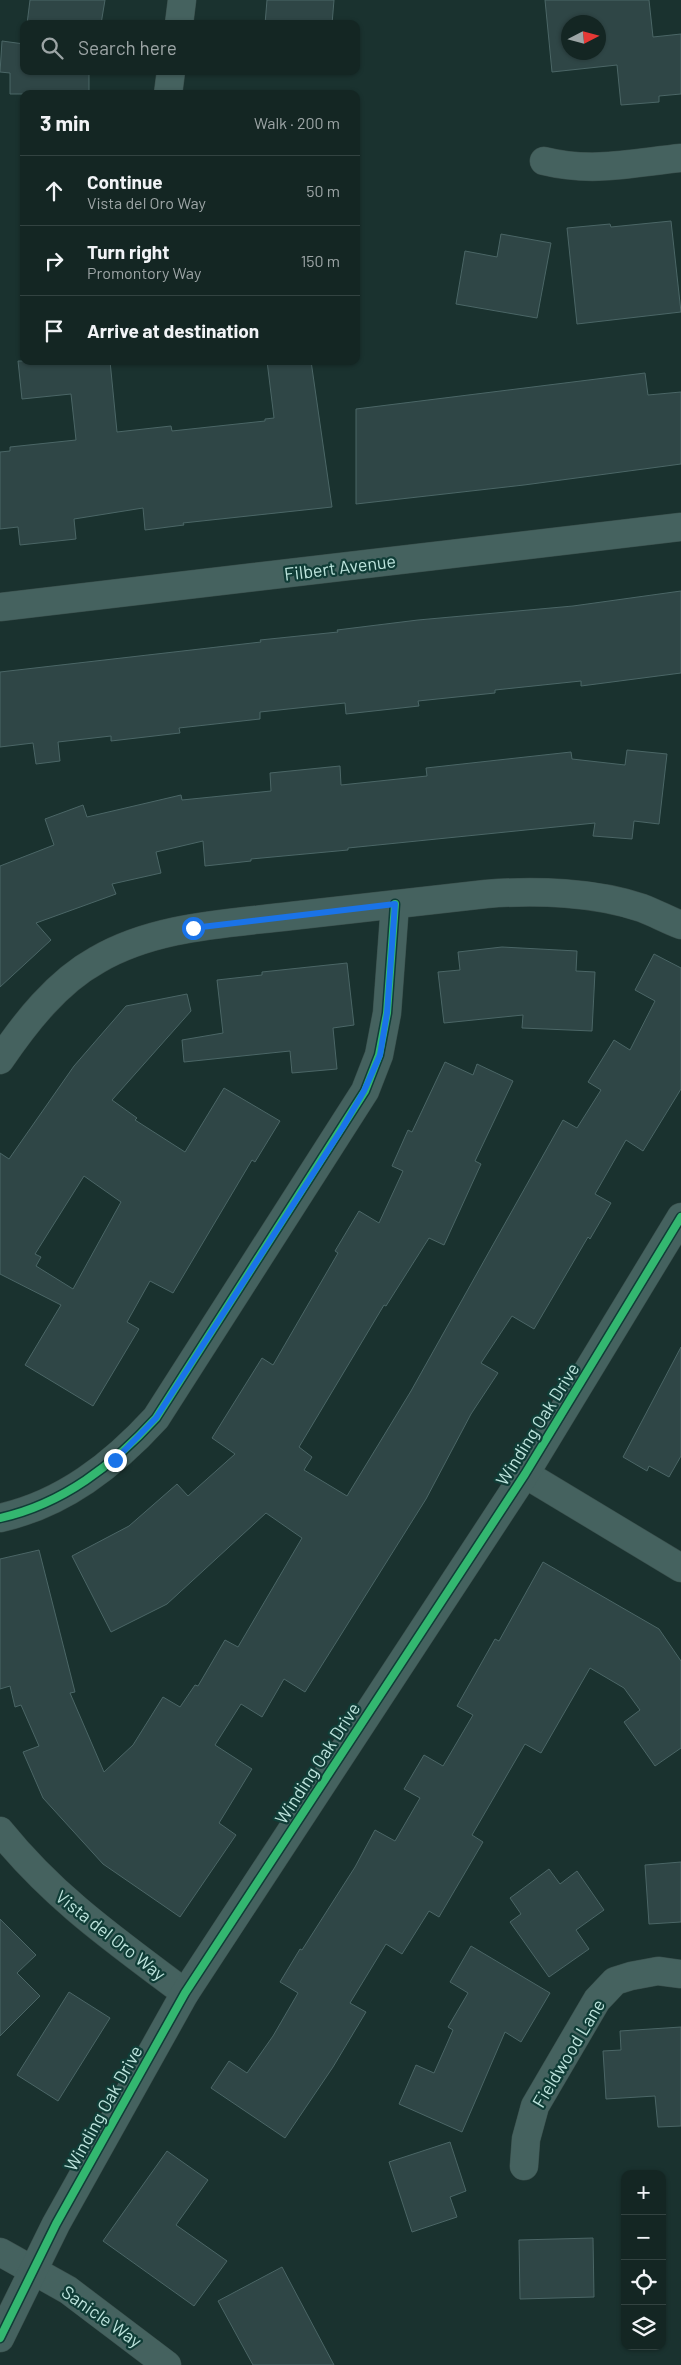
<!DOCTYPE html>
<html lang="en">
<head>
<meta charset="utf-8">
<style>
  body { margin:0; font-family:Barlow,sans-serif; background:#1d2e2b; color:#f1f3f6 }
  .controls { position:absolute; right:15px; bottom:15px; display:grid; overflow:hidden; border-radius:10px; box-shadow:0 1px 4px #0004 }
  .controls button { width:45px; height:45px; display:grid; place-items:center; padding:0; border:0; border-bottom:1px solid #334341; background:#142623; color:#f1f3f6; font:25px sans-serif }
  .compass { position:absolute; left:561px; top:15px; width:45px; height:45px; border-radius:50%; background:#142623; box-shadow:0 1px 4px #0004; rotate:84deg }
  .stop { position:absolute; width:15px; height:15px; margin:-11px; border:4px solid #1a73e8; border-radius:50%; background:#fff }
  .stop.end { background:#1a73e8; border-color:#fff; box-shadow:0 1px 5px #0008 }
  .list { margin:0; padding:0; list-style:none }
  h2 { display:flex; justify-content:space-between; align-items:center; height:65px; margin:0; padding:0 20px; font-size:21px }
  h2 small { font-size:16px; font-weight:400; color:#9da5a6 }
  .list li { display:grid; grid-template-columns:32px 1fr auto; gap:15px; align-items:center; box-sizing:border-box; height:70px; padding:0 20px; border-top:1px solid #334341 }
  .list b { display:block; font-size:19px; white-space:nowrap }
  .list p { margin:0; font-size:16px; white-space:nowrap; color:#9da5a6 }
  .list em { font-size:16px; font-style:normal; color:#9da5a6 }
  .icon { flex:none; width:28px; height:28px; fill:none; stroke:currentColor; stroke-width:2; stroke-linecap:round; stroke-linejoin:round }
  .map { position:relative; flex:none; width:681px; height:2365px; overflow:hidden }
  .search { position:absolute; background:#142623; box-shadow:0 1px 4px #0004; left:20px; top:20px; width:340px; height:55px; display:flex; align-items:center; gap:12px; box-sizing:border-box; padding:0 18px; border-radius:10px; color:#9da5a6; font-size:19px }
  .panel { position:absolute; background:#142623; box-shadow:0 1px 4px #0004; left:20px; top:90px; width:340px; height:275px; border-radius:10px }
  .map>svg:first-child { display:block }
  .building { fill:#2f4646; stroke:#4b6666; fill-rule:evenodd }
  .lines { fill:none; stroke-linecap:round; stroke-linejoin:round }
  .minor-casing { stroke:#394e4b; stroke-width:29 }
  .tertiary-casing { stroke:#394e4b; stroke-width:29 }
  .minor { stroke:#45625f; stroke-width:28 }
  .tertiary { stroke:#45625f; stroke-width:28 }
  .cycleway-casing { stroke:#103d37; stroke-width:11 }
  .cycleway { stroke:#33b770; stroke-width:8 }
  .route { stroke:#1a73e8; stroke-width:6 }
  .labels { text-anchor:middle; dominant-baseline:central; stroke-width:4.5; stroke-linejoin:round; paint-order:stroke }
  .street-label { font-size:18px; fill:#bde4dd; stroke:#103d37 }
</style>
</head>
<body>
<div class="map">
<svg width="681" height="2365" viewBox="0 0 681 2365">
  <rect width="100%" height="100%" fill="#1a322f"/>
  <!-- building -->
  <path class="building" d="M 30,0 L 105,0 L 101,24 L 27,24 Z
    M 267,0 L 334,0 L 332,24 L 265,24 Z
    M 545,0 L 649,0 L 653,37 L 681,34 L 681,94 L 659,96 L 659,102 L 621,105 L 617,65 L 552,72 ZM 568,22 L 598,22 L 598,52 L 568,52 Z
    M 2,41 L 24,44 L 24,71 L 89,71 L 89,94 L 10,94 L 10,73 L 0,72 Z
    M 671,221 L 681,312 L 577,324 L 567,228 L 610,224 L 611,227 Z
    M 501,234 L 551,243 L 537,318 L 456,304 L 465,251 L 497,257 Z
    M 18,361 L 110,361 L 117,432 L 171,426 L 172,431 L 265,421 L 265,419 L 274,418 L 267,361 L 311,361 L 332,507 L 183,523 L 184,525 L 145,530 L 143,508 L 74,519 L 76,539 L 20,545 L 18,527 L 0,529 L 0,452 L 10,451 L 10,447 L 76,440 L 71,394 L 22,399 Z
    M 645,373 L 648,395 L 681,392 L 681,464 L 524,485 L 356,504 L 356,409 Z
    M 681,591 L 681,673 L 581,686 L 581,681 L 495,690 L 495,693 L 418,701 L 419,706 L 346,714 L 345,703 L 260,712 L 260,719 L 179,728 L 180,733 L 111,741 L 111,736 L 58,742 L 60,761 L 36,764 L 33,743 L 0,747 L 0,672 L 261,642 L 260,640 L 338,632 L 337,630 L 418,620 L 573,606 Z
    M 627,750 L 667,754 L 659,824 L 634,821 L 632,839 L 593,836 L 595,823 L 348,848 L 348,850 L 251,859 L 251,861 L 205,866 L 203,841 L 156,852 L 161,873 L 112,884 L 116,894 L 36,923 L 51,940 L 0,987 L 0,866 L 54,845 L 45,819 L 83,805 L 87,817 L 181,795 L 182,800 L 271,791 L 270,773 L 340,766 L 341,785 L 427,776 L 426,768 L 571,752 L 572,759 L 625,765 Z
    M 502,947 L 577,951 L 576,971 L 595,972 L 592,1031 L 522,1028 L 523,1015 L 444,1023 L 438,972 L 460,970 L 458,952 Z
    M 654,954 L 681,968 L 681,1089 L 643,1151 L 626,1140 L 595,1194 L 611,1203 L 590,1239 L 588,1237 L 534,1329 L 512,1316 L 481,1363 L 498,1373 L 471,1414 L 426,1499 L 305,1692 L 284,1679 L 262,1717 L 241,1704 L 215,1745 L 252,1769 L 219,1823 L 236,1835 L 180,1917 L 103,1864 L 43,1798 L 23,1752 L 39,1746 L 21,1705 L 15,1707 L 10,1686 L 0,1689 L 0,1559 L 39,1550 L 75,1692 L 70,1693 L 104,1772 L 133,1745 L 163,1697 L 180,1707 L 195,1685 L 198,1686 L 225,1640 L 238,1647 L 302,1538 L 266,1513 L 167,1604 L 111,1632 L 72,1556 L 129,1526 L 177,1484 L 188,1496 L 235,1454 L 212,1438 L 262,1358 L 273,1365 L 338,1253 L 335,1251 L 359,1211 L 379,1223 L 403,1171 L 392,1166 L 408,1130 L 412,1132 L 445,1062 L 473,1075 L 477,1064 L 513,1081 L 475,1161 L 481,1164 L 444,1245 L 429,1238 L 386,1306 L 384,1305 L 299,1447 L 312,1457 L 304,1470 L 347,1496 L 411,1391 L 563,1120 L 577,1128 L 601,1090 L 588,1082 L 614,1040 L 630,1050 L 655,1001 L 635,990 Z
    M 347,963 L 354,1025 L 333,1028 L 337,1069 L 292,1073 L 290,1051 L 184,1062 L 182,1040 L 223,1033 L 217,980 L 262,975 L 262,972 Z
    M 187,994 L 191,1011 L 112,1100 L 137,1118 L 135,1120 L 185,1152 L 224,1088 L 280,1121 L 255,1162 L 252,1160 L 173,1293 L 150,1281 L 127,1322 L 139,1329 L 93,1406 L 25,1365 L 61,1305 L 0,1274 L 0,1153 L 9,1159 L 74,1066 L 126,1006 ZM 84,1176 L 121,1202 L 73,1289 L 36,1266 L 41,1257 L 35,1254 Z
    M 681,1347 L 681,1456 L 669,1477 L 649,1466 L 647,1471 L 623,1457 Z
    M 543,1562 L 659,1629 L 681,1661 L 681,1748 L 655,1766 L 624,1722 L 640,1710 L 624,1688 L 590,1668 L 541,1753 L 525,1744 L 472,1835 L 483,1842 L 439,1917 L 429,1911 L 402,1954 L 386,1944 L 350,2003 L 366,2012 L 333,2067 L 285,2138 L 211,2088 L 229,2061 L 247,2073 L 273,2036 L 298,1993 L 280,1982 L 300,1949 L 302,1950 L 355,1867 L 375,1830 L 395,1841 L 420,1798 L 404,1789 L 424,1755 L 443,1766 L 473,1715 L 457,1706 L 495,1639 L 499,1641 Z
    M 681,1862 L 681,1922 L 649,1924 L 645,1865 Z
    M 549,1869 L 560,1884 L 577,1871 L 604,1910 L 576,1930 L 589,1949 L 549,1977 L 510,1922 L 521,1914 L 510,1898 Z
    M 0,1919 L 36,1955 L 17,1973 L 40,1996 L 0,2036 Z
    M 471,1946 L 550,1993 L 521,2042 L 505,2032 L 462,2132 L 399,2104 L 416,2065 L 434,2073 L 453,2030 L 448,2027 L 468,1993 L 450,1982 Z
    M 69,1992 L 110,2018 L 58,2101 L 17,2075 Z
    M 681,2027 L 681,2126 L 658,2127 L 655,2096 L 606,2099 L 603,2051 L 621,2050 L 620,2031 Z
    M 450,2142 L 466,2191 L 450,2197 L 457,2217 L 412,2232 L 389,2162 Z
    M 167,2151 L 208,2180 L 176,2225 L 227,2261 L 194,2306 L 103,2241 Z
    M 593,2238 L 594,2297 L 520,2299 L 519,2240 Z
    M 282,2267 L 334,2365 L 253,2365 L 218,2301 Z"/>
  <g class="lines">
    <defs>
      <path id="minor" d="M 179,24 L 182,0
        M 168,94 L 171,71
        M 544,161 C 592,173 633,163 681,158
        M 0,607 L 681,527
        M 0,1060 C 25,1023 57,982 97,960 C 155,926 226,924 291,916 C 356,909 421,901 486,894 C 536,890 595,892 642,908 C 655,913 668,920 681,925
        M 525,1474 L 681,1568
        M 0,1518 C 63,1504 113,1465 156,1418 L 365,1091 L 379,1055 L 387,1013 L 395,904
        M 0,1831 C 55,1899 116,1941 185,1993
        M 524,2166 L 526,2139 L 535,2106 L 597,2000 L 615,1981 L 631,1976 L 658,1971 L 681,1974
        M 0,2252 L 68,2290 L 167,2365"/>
      <path id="tertiary" d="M 0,2338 L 56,2224 L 185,1993 L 525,1474 L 681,1217"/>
    </defs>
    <!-- minor casing -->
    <use href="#minor" class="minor-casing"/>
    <!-- tertiary casing -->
    <use href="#tertiary" class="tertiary-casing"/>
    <!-- minor -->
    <use href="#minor" class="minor"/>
    <!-- tertiary -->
    <use href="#tertiary" class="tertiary"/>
    <defs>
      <path id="cycleway" d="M 0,1518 C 63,1504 113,1465 156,1418 L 365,1091 L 379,1055 L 387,1013 L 395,904
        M 0,2338 L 56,2224 L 185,1993 L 525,1474 L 681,1217"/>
    </defs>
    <!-- cycleway casing -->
    <use href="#cycleway" class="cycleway-casing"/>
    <!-- cycleway -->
    <use href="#cycleway" class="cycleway"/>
  </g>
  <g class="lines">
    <!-- route -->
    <path class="route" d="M 115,1460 L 156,1418 L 343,1127 L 364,1091 L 380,1055 L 387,1013 L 395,904 L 193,928"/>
  </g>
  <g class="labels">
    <!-- street labels -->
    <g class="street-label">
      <text transform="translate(340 567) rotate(-7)">Filbert Avenue</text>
      <text transform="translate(537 1424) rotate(-58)">Winding Oak Drive</text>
      <text transform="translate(317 1763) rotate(-57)">Winding Oak Drive</text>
      <text transform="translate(111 1935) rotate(38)">Vista del Oro Way</text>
      <text transform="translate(568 2053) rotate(-59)">Fieldwood Lane</text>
      <text transform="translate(103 2108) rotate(-61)">Winding Oak Drive</text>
      <text transform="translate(102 2316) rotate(35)">Sanicle Way</text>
    </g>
  </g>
</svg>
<div class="controls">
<button>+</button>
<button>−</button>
<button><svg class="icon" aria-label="locate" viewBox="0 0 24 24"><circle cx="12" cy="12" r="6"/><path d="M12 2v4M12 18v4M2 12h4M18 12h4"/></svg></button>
<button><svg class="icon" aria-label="layers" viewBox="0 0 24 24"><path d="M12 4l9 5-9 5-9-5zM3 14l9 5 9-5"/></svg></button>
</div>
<svg class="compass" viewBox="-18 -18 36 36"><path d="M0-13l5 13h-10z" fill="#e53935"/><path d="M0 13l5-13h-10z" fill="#9da5a6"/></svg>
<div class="stop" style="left:193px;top:928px"></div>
<div class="stop end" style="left:115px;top:1460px"></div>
<div class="search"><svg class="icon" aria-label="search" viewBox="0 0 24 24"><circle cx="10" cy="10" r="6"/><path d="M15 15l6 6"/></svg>Search here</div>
<section class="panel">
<h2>3 min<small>Walk · 200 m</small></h2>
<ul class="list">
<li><svg class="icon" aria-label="ahead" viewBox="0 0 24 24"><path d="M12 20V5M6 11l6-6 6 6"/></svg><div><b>Continue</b><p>Vista del Oro Way</p></div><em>50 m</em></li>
<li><svg class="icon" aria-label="right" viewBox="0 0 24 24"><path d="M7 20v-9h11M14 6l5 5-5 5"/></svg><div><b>Turn right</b><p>Promontory Way</p></div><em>150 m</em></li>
<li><svg class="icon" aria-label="arrive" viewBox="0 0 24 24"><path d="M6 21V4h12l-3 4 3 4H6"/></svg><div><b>Arrive at destination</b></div></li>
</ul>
</section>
</div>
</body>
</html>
